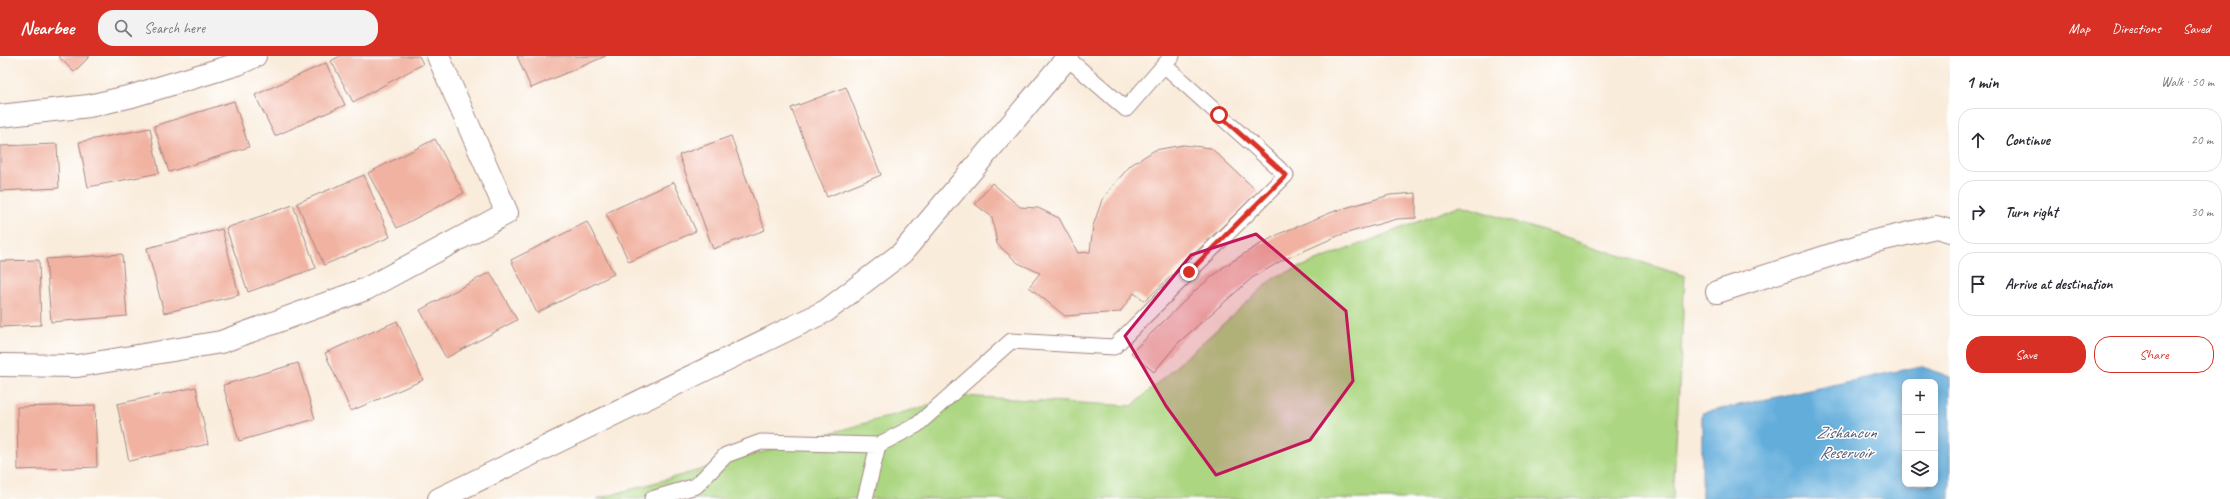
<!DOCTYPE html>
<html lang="en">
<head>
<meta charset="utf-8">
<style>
  body { margin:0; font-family:Caveat,sans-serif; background:#f2f2f3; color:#2b2b33 }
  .controls { position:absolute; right:12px; bottom:12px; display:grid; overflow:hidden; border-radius:8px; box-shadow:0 2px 10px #0003 }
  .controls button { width:36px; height:36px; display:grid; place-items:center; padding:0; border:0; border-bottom:1px solid #e1e1e2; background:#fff; color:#2b2b33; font:20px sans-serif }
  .stop { position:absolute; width:12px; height:12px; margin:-9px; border:3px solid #d93025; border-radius:50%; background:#fff }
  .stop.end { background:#d93025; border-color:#fff; box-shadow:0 1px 4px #0008 }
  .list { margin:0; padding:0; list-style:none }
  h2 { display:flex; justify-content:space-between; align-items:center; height:52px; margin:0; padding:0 16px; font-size:17px }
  h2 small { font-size:13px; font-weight:400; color:#7c7c81 }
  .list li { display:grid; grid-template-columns:26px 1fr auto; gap:12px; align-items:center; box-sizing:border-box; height:64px; margin:0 8px 8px; padding:0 8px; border:1px solid #e1e1e2; border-radius:16px }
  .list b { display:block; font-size:15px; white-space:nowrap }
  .list em { font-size:13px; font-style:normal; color:#7c7c81 }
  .actions { display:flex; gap:8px; padding:12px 16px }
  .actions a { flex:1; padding:9px 0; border:1px solid #d93025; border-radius:16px; text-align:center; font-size:14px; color:#d93025 }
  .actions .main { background:#d93025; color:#fff }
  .icon { flex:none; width:22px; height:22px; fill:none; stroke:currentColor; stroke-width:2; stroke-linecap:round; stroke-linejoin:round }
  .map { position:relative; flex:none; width:1950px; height:443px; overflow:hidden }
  header { display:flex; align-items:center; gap:24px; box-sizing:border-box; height:56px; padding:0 20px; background:#d93025; color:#fff }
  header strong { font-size:19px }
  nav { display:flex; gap:22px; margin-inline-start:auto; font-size:14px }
  .search { width:280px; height:36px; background:#f2f2f3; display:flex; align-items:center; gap:10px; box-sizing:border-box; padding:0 14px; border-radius:16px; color:#7c7c81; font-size:15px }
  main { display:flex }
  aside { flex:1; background:#fff }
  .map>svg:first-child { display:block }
  .green { fill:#acd681; stroke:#7b7a56 }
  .water { fill:#63addb; stroke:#566683; fill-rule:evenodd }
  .building { fill:#f1b2a1 }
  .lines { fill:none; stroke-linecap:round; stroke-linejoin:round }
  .service-casing { stroke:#a28683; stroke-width:17 }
  .minor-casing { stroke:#a28683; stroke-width:24 }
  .tertiary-casing { stroke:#a28683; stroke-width:24 }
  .service { stroke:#fff; stroke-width:15 }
  .minor { stroke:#fff; stroke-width:22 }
  .tertiary { stroke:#fff; stroke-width:22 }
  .route { stroke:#d93025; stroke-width:5 }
  .marked { fill:#c2185b; fill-opacity:0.2; stroke:#c2185b; stroke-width:3; stroke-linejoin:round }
  .labels { text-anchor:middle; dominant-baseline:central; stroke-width:3; stroke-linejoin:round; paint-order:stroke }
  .water-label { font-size:17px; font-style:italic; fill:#545871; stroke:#fff }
</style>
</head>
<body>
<header>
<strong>Nearbee</strong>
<div class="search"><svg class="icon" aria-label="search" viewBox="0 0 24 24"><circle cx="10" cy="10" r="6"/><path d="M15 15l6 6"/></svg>Search here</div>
<nav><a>Map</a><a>Directions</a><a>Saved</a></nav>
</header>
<main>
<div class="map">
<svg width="1950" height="443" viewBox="0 0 1950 443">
  <rect width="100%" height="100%" fill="#fff"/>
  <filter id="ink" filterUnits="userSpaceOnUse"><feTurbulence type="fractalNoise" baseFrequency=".025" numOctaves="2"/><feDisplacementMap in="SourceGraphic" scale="8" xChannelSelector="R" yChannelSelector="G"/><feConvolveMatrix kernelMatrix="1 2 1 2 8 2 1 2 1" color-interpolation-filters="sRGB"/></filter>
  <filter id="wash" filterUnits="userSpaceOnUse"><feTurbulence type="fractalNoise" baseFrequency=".012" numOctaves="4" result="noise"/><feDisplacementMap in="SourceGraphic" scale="16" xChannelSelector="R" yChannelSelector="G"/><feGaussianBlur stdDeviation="0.9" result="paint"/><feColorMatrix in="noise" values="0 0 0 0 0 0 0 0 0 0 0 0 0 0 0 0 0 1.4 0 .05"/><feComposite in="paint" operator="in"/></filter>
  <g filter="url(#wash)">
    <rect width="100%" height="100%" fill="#f9ecdb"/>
    <!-- green -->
    <path class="green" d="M 1461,149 L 1685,220 L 1673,443 L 597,443 L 961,340 L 1132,350 L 1275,221 Z"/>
    <!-- water -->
    <path class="water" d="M 1921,310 L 1950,321 L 1950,443 L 1702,443 L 1702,357 ZM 1905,326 L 1935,326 L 1935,428 L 1905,428 Z"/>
    <g id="blocks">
      <!-- building -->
      <path class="building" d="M 58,0 L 90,0 L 74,16 Z
        M 340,0 L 419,0 L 423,8 L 353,46 L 331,5 Z
        M 517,0 L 606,0 L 531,32 Z
        M 326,7 L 345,49 L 275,80 L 255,39 Z
        M 846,31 L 881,119 L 827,141 L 791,52 Z
        M 234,45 L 249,91 L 169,116 L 154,70 Z
        M 150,72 L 159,117 L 88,131 L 79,86 Z
        M 731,80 L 765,174 L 713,193 L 679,99 Z
        M 435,83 L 464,137 L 397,172 L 368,117 Z
        M 57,88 L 59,132 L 0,135 L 0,90 Z
        M 1183,89 L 1211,92 L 1258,136 L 1145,245 L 1134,237 L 1120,256 L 1065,260 L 1029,231 L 1040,217 L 1018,207 L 997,188 L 992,161 L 975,148 L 992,127 L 1020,151 L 1038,152 L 1059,162 L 1078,197 L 1090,196 L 1093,170 L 1102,144 L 1115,127 L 1131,109 L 1155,94 Z
        M 364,119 L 390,181 L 324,209 L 297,147 Z
        M 674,126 L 696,175 L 629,206 L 606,157 Z
        M 1416,137 L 1416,162 L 1397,163 L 1340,179 L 1281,205 L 1252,222 L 1178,287 L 1154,316 L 1131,297 L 1198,232 L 1225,210 L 1255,191 L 1281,177 L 1335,155 L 1390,139 Z
        M 293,149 L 316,212 L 248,236 L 226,172 Z
        M 587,166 L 614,218 L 537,257 L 511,204 Z
        M 222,173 L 239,239 L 164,257 L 147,192 Z
        M 122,198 L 127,260 L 51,266 L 46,203 Z
        M 39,204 L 41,269 L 0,271 L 0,205 Z
        M 490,216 L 517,264 L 446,302 L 420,254 Z
        M 397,265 L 423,324 L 351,355 L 325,297 Z
        M 298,307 L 315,363 L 239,385 L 223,329 Z
        M 196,331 L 208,388 L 129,405 L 117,348 Z
        M 95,349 L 97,411 L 18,414 L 17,351 Z"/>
    </g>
  </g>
  <g filter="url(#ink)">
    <use href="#blocks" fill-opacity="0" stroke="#a28683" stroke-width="1"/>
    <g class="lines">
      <defs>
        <path id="service" d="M 1065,0 L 1126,53 L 1172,0
          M 652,443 L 696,430 L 726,399 L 761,386 L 878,389 L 917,369 L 1011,285 L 1114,291 L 1286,119 L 1164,9
          M 865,443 L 878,389"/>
        <path id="minor" d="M 0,60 L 89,50 L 132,40 L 238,8 L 255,0
          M 1717,236 L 1871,186 L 1936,171 L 1950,175
          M 0,309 L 77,310 L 221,286 L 366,233 L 507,157 L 438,0"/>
        <path id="tertiary" d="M 439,443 L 826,255 L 902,197 L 1067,2"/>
      </defs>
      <!-- service casing -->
      <use href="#service" class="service-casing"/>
      <!-- minor casing -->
      <use href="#minor" class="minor-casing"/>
      <!-- tertiary casing -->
      <use href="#tertiary" class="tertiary-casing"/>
      <!-- service -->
      <use href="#service" class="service"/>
      <!-- minor -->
      <use href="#minor" class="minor"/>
      <!-- tertiary -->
      <use href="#tertiary" class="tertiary"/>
    </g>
  </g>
  <g class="lines" filter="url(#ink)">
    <!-- route -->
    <path class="route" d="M 1189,216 L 1286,119 L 1219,59"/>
  </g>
  <!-- marked area -->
  <path class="marked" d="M 1256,178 L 1346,255 L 1353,325 L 1310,384 L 1216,419 L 1166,350 L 1125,280 L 1191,199 Z"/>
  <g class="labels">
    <!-- water labels -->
    <g class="water-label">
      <text x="1846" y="376">Zishancun<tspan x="1846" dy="20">Reservoir</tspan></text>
    </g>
  </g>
</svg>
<div class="controls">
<button>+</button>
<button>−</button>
<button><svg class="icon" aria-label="layers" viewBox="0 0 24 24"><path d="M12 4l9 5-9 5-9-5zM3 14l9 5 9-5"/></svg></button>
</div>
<div class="stop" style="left:1219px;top:59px"></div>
<div class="stop end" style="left:1189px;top:216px"></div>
</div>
<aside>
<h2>1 min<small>Walk · 50 m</small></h2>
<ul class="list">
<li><svg class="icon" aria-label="ahead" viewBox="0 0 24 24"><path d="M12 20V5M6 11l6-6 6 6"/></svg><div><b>Continue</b></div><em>20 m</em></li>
<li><svg class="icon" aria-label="right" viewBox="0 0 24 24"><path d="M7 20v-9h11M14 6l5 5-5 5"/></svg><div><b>Turn right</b></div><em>30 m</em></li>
<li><svg class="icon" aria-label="arrive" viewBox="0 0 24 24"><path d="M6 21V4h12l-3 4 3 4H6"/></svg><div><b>Arrive at destination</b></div></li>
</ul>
<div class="actions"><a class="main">Save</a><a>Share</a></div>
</aside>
</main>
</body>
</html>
